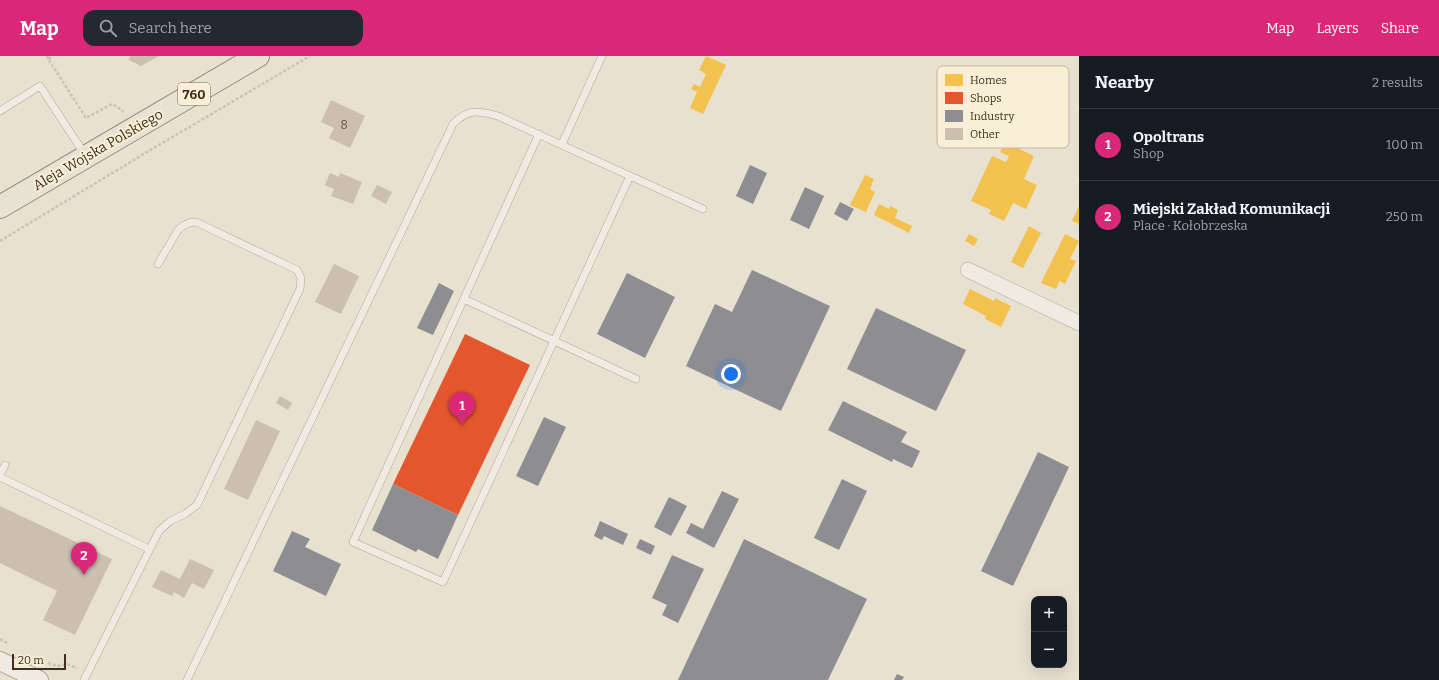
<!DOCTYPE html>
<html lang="en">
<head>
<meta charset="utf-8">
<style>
  body { margin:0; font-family:Bitter,serif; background:#242831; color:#f1f3f6 }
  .controls { position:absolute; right:12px; bottom:12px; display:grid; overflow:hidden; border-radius:8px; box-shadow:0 4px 16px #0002 }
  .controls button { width:36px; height:36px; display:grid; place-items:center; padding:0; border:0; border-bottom:1px solid #363941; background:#171b24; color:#f1f3f6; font:20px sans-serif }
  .scale { position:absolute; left:12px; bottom:10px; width:54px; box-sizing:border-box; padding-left:4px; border:2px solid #3f2e1e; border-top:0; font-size:11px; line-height:14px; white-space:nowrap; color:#3f2e1e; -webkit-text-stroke:3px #f9efd6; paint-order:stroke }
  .you { position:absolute; left:731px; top:318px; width:14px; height:14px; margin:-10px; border:3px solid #fff; border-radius:50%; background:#1a73e8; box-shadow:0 0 0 6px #1a73e833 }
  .badge { display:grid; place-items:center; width:26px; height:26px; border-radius:50%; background:#db2777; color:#fff; font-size:13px; font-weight:700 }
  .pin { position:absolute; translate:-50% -33px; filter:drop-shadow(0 1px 2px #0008) }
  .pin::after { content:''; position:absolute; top:21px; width:14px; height:12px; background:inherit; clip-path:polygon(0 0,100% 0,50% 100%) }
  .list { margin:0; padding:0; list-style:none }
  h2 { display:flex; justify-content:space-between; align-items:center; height:52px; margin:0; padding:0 16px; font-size:17px }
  h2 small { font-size:13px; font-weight:400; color:#9ea1a6 }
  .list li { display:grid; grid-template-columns:26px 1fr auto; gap:12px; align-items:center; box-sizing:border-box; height:72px; padding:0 16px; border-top:1px solid #363941 }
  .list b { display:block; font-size:15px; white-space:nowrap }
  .list p { margin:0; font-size:13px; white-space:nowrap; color:#9ea1a6 }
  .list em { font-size:13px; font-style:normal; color:#9ea1a6 }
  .icon { flex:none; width:22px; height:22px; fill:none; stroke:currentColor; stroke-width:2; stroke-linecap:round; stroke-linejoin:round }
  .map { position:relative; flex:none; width:1079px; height:624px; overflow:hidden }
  header { display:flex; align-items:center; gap:24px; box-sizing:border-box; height:56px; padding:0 20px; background:#db2777; color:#fff }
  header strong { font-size:19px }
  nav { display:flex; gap:22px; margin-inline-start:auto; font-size:14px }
  .search { width:280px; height:36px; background:#242831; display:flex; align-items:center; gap:10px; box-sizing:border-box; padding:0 14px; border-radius:12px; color:#9ea1a6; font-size:15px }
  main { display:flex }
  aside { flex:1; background:#171b24 }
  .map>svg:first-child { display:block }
  .homes { fill:#f2c14e }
  .shops { fill:#e4572e }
  .industry { fill:#8d8d92 }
  .building { fill:#ccbfb0 }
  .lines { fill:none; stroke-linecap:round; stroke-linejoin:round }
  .service-casing { stroke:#aea698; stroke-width:8 }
  .minor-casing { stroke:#aea698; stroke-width:16 }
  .tertiary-casing { stroke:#aea698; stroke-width:20 }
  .primary-casing { stroke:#938b7f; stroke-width:24 }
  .path { stroke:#c9c2b8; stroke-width:2.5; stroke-dasharray:3 2; stroke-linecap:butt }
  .service { stroke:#f0ebe2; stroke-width:7 }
  .minor { stroke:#f0ebe2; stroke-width:15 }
  .tertiary { stroke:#f0ebe2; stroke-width:18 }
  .primary { stroke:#e7e2d3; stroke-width:22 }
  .labels { text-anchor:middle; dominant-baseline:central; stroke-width:4; stroke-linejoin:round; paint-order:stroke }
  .number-label { font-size:12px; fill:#625242 }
  .shield { fill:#f9efd6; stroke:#776855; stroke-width:1 }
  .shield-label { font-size:13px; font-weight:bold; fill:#3f2e1e }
  .street-label { font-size:14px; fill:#3f2e1e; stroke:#f9efd6 }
  .key { fill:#f9efd6; stroke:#c1b59f; stroke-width:1 }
  .key-label { font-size:11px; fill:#3f2e1e }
</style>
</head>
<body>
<header>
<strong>Map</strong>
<div class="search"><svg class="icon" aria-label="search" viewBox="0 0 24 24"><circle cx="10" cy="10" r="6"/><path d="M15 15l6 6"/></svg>Search here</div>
<nav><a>Map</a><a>Layers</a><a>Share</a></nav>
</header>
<main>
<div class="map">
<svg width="1079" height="624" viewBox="0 0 1079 624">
  <rect width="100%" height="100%" fill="#e8e1d0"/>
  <!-- homes -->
  <path class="homes" d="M 706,0 L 726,9 L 703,58 L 690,52 L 697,36 L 691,33 L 694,28 L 700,31 L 706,18 L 699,14 Z
    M 1005,86 L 1034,100 L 1024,123 L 1037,129 L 1026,153 L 1013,147 L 1004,165 L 989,158 L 991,154 L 971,145 L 992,100 L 1006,106 L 1009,100 L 1000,96 Z
    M 865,119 L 874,123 L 870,133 L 875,136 L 866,156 L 850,149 Z
    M 879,148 L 889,153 L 890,150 L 898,154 L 895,162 L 912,170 L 909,177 L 874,159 Z
    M 1079,150 L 1079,168 L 1072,165 Z
    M 1029,170 L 1041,177 L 1023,212 L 1011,206 Z
    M 969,178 L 978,183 L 974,190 L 965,185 Z
    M 1065,178 L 1079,185 L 1070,203 L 1076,205 L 1065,228 L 1059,225 L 1056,233 L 1041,227 Z
    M 970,233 L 994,245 L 995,242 L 1011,250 L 1001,271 L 985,263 L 986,260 L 963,248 Z"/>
  <!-- shops -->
  <path class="shops" d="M 465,278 L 530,309 L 458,459 L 393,428 Z"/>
  <!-- industry -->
  <path class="industry" d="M 750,109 L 767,117 L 753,148 L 736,140 Z
    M 805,131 L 824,140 L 809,173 L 790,164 Z
    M 840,146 L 854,153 L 847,165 L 834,158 Z
    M 752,214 L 830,250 L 781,355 L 686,310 L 715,248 L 732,256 Z
    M 627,217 L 675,241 L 645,302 L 597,278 Z
    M 439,227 L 454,235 L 433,279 L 417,272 Z
    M 876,252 L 966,294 L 936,355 L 847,313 Z
    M 843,345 L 907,376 L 901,386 L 920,395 L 912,412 L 893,403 L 892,406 L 828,374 Z
    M 544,361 L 566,371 L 538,430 L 516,420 Z
    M 1038,396 L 1069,411 L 1013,530 L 981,515 Z
    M 842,423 L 867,435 L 839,494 L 814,482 Z
    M 393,428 L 458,459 L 438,503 L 418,493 L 416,496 L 372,474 Z
    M 722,435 L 739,443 L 714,492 L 686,477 L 691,467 L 703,473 Z
    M 669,441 L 687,450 L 671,480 L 654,471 Z
    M 600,465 L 628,478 L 623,489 L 604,480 L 602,484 L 594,480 Z
    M 292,475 L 310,483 L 305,491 L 341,508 L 326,540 L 273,515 Z
    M 640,483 L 655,490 L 651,499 L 636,492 Z
    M 744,483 L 867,543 L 828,624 L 678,624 Z
    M 672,499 L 704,513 L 678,567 L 662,559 L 667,549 L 652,542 Z
    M 897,618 L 904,621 L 902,624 L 894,624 Z"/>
  <!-- building -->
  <path class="building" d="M 130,0 L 159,0 L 141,10 L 129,4 Z
    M 331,44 L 365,60 L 350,92 L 329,82 L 334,72 L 321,66 Z
    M 330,117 L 339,121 L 340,117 L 362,126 L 353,148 L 331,140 L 334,133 L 325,129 Z
    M 377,129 L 392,136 L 386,148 L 371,140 Z
    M 334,208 L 359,220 L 341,258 L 315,246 Z
    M 280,340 L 292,347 L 288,354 L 276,347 Z
    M 256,364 L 280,375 L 248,444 L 224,433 Z
    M 0,450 L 112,503 L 75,579 L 43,564 L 57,535 L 0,507 Z
    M 190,503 L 214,514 L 204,533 L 192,527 L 184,542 L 174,536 L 172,540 L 152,531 L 161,514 L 180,523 Z"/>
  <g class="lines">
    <defs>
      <path id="service" d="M 0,55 L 40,30 L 85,99
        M 539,78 L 353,486 L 443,526 L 630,120
        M 562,88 L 602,0
        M 464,243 L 636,323
        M 0,419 L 5,409
        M 0,421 L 149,493
        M 84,624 L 159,475 L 170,465 L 185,458 L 197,449 L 300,233 L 301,222 L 297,214 L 196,166 C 189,166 184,168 178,174 L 158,208
        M 187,624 L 453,68 C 468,52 478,55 498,60 L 703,153"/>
      <path id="minor" d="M 968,214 L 1079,267"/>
      <path id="tertiary" d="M 0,605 L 39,624"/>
      <path id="primary" d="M 0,151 L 258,0"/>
    </defs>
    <!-- service casing -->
    <use href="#service" class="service-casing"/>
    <!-- minor casing -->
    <use href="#minor" class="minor-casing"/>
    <!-- tertiary casing -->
    <use href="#tertiary" class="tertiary-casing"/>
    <!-- primary casing -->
    <use href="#primary" class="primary-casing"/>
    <!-- path -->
    <path class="path" d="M 47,0 L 49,4 L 51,0
      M 49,4 L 86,62 L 112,48 L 122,54 L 123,56
      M 0,185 L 147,96 L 310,0
      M 0,583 L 7,587
      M 48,607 L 58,610 L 67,608 L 77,612"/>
    <!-- service -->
    <use href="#service" class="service"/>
    <!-- minor -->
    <use href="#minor" class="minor"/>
    <!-- tertiary -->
    <use href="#tertiary" class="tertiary"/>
    <!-- primary -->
    <use href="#primary" class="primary"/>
  </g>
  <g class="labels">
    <!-- number labels -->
    <g class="number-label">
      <text x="344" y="69">8</text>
    </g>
    <!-- shield labels -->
    <rect class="shield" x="178" y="27" width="32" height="22" rx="3"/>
    <g class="shield-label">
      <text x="194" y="38">760</text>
    </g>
    <!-- street labels -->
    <g class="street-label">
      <text transform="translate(98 94) rotate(-30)">Aleja Wojska Polskiego</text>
    </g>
  </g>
  <!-- legend -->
  <rect x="937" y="10" width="132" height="82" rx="6" class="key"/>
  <rect x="945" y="18" width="18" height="12" fill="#f2c14e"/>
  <rect x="945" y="36" width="18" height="12" fill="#e4572e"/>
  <rect x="945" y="54" width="18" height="12" fill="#8d8d92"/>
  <rect x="945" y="72" width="18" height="12" fill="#ccbfb0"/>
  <g class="key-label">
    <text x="970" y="28">Homes</text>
    <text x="970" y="46">Shops</text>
    <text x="970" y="64">Industry</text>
    <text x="970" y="82">Other</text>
  </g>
</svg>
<div class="controls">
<button>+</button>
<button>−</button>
</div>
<div class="scale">20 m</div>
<div class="you"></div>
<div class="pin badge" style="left:462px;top:369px">1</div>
<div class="pin badge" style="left:84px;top:519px">2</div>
</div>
<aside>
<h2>Nearby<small>2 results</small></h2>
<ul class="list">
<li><span class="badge">1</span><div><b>Opoltrans</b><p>Shop</p></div><em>100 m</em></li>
<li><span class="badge">2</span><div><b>Miejski Zakład Komunikacji</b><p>Place · Kołobrzeska</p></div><em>250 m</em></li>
</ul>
</aside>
</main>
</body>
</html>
